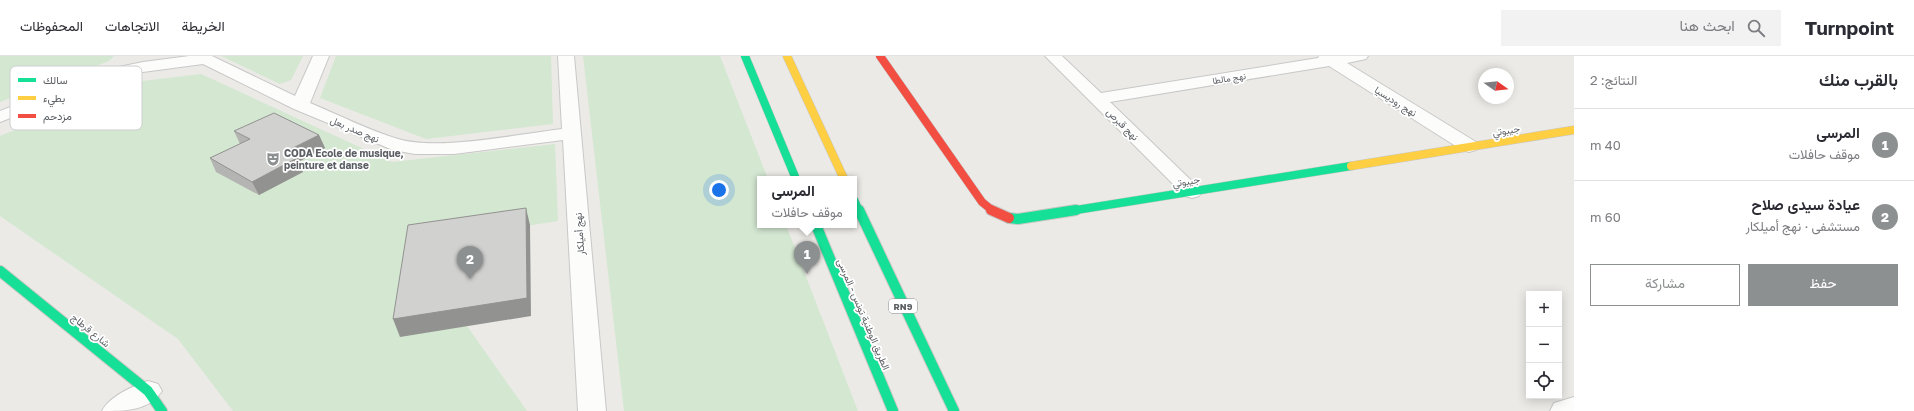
<!DOCTYPE html>
<html lang="ar">
<head>
<meta charset="utf-8">
<style>
  body { margin:0; font-family:"Golos Text",Vazirmatn,sans-serif; background:#f2f2f3; color:#2b2b33; direction:rtl }
  .controls { position:absolute; right:12px; bottom:12px; display:grid; overflow:hidden; border-radius:0px; box-shadow:0 2px 10px #0003 }
  .controls button { width:36px; height:36px; display:grid; place-items:center; padding:0; border:0; border-bottom:1px solid #e1e1e2; background:#fff; color:#2b2b33; font:20px sans-serif }
  .compass { position:absolute; left:1478px; top:12px; width:36px; height:36px; border-radius:50%; background:#fff; box-shadow:0 2px 10px #0003; rotate:104deg }
  .you { position:absolute; left:719px; top:134px; width:14px; height:14px; margin:-10px; border:3px solid #fff; border-radius:50%; background:#1a73e8; box-shadow:0 0 0 6px #1a73e833 }
  .badge { display:grid; place-items:center; width:26px; height:26px; border-radius:50%; background:#8d9091; color:#fff; font-size:13px; font-weight:700 }
  .pin { position:absolute; translate:-50% -33px; filter:drop-shadow(0 1px 2px #0008) }
  .pin::after { content:''; position:absolute; top:21px; width:14px; height:12px; background:inherit; clip-path:polygon(0 0,100% 0,50% 100%) }
  .popup { position:absolute; left:757px; top:120px; width:100px; height:52px; box-sizing:border-box; display:grid; place-content:center; border-radius:0px; background:#fff; filter:drop-shadow(0 1px 3px #0005); font-size:13px; white-space:nowrap; color:#7c7c81 }
  .popup b { font-size:15px; color:#2b2b33 }
  .popup::after { content:''; position:absolute; left:50%; top:100%; margin-left:-8px; border:8px solid transparent; border-top-color:#fff }
  .list { margin:0; padding:0; list-style:none }
  h2 { display:flex; justify-content:space-between; align-items:center; height:52px; margin:0; padding:0 16px; font-size:17px }
  h2 small { font-size:13px; font-weight:400; color:#7c7c81 }
  .list li { display:grid; grid-template-columns:26px 1fr auto; gap:12px; align-items:center; box-sizing:border-box; height:72px; padding:0 16px; border-top:1px solid #e1e1e2 }
  .list b { display:block; font-size:15px; white-space:nowrap }
  .list p { margin:0; font-size:13px; white-space:nowrap; color:#7c7c81 }
  .list em { font-size:13px; font-style:normal; color:#7c7c81 }
  .actions { display:flex; gap:8px; padding:12px 16px }
  .actions a { flex:1; padding:9px 0; border:1px solid #8d9091; border-radius:0px; text-align:center; font-size:14px; color:#8d9091 }
  .actions .main { background:#8d9091; color:#fff }
  .icon { flex:none; width:22px; height:22px; fill:none; stroke:currentColor; stroke-width:2; stroke-linecap:round; stroke-linejoin:round }
  .map { position:relative; flex:none; width:1574px; height:355px; overflow:hidden; direction:ltr }
  header { display:flex; align-items:center; gap:24px; box-sizing:border-box; height:56px; padding:0 20px; background:#fff; border-bottom:1px solid #e1e1e2 }
  header strong { font-size:19px }
  nav { display:flex; gap:22px; margin-inline-start:auto; font-size:14px }
  .search { width:280px; height:36px; background:#f2f2f3; display:flex; align-items:center; gap:10px; box-sizing:border-box; padding:0 14px; border-radius:0px; color:#7c7c81; font-size:15px }
  main { display:flex }
  aside { flex:1; background:#fff }
  .map>svg:first-child { display:block }
  .green { fill:#d3e7d1 }
  .lines { fill:none; stroke-linecap:round; stroke-linejoin:round }
  .street-casing { stroke:#c8c8c8; stroke-width:2 }
  .fast-far1-casing { stroke:#c7c7c6; stroke-width:9 }
  .fast-casing { stroke:#c7c7c6; stroke-width:12 }
  .slow-casing { stroke:#c7c7c6; stroke-width:9 }
  .jam-far1-casing { stroke:#c7c7c6; stroke-width:9 }
  .jam-casing { stroke:#c7c7c6; stroke-width:12 }
  .street { fill:#fcfcfb; fill-rule:evenodd }
  .fast-far1 { stroke:#16e098; stroke-width:8 }
  .fast { stroke:#16e098; stroke-width:10 }
  .slow { stroke:#ffcf43; stroke-width:8 }
  .jam-far1 { stroke:#f24e42; stroke-width:8 }
  .jam { stroke:#f24e42; stroke-width:10 }
  .wall { fill:#b4b4b2 }
  .shaded-wall { fill:#929291 }
  .building { fill:#d1d1cf; stroke:#929291 }
  .labels { text-anchor:middle; dominant-baseline:central; stroke-width:3.5; stroke-linejoin:round; paint-order:stroke }
  .far-street-label { font-size:9px; fill:#5b5f63; stroke:#fff }
  .shield { fill:#fff; stroke:#8c8f92; stroke-width:1 }
  .shield-label { font-size:9px; font-weight:bold; fill:#5b5f63 }
  .street-label { font-size:10px; fill:#5b5f63; stroke:#fff }
  .poi-label { font-size:10px; font-weight:bold; fill:#5b5f63; stroke:#fff; text-anchor:start }
  .key { fill:#fff; stroke:#cecfd0; stroke-width:1 }
  .key-label { font-size:11px; fill:#5b5f63 }
</style>
</head>
<body>
<header>
<strong>Turnpoint</strong>
<div class="search"><svg class="icon" aria-label="search" viewBox="0 0 24 24"><circle cx="10" cy="10" r="6"/><path d="M15 15l6 6"/></svg>ابحث هنا</div>
<nav><a>الخريطة</a><a>الاتجاهات</a><a>المحفوظات</a></nav>
</header>
<main>
<aside>
<h2>بالقرب منك<small>النتائج: 2</small></h2>
<ul class="list">
<li><span class="badge">1</span><div><b>المرسى</b><p>موقف حافلات</p></div><em>40 m</em></li>
<li><span class="badge">2</span><div><b>عيادة سيدى صلاح</b><p>مستشفى · نهج أميلكار</p></div><em>60 m</em></li>
</ul>
<div class="actions"><a class="main">حفظ</a><a>مشاركة</a></div>
</aside>
<div class="map">
<svg width="1574" height="355" viewBox="0 0 1574 355">
  <rect width="100%" height="100%" fill="#ebeae6"/>
  <!-- green -->
  <path class="green" d="M 0,0 L 114,0 L 109,5 L 0,46 Z
    M 221,0 L 303,0 L 291,24 L 280,28 Z
    M 336,0 L 551,0 L 553,68 L 426,83 L 320,42 Z
    M 583,0 L 720,0 L 768,123 L 760,123 L 760,169 L 786,169 L 858,355 L 624,355 Z
    M 201,18 L 392,106 L 555,88 L 558,165 L 499,174 L 467,270 L 527,355 L 233,355 L 178,283 L 0,160 L 0,80 L 134,26 Z"/>
  <g class="lines">
    <defs>
      <path id="street" d="M 189,0 L 212,0 L 295,40 L 313,0 L 329,0 L 310,47 C 337,58 370,75 398,83 C 438,95 519,78 562,73 L 558,0 L 574,0 L 606,355 L 578,355 L 563,84 L 454,98 L 415,98 L 393,94 L 294,53 L 203,8 L 143,16 L 115,22 L 0,66 L 0,55 L 104,14 L 143,6 Z
        M 1045,0 L 1062,0 L 1101,37 L 1318,2 L 1319,0 L 1368,0 L 1366,3 L 1347,7 L 1476,86 L 1479,90 L 1476,94 L 1469,96 L 1462,94 L 1329,10 L 1110,46 L 1199,132 L 1202,136 L 1199,140 L 1192,142 L 1185,140 Z
        M 148,325 L 158,328 L 162,335 C 149,355 125,355 102,355 C 110,340 133,330 148,325 Z
        M 1574,341 L 1574,355 L 1550,355 L 1554,347 Z"/>
      <path id="fast-far1" d="M 745,0 L 796,123
        M 854,144 L 859,155
        M 1070,155 L 1351,110"/>
      <path id="fast" d="M 859,154 L 954,355
        M 1009,162 L 1018,163 L 1076,154
        M 816,169 L 893,355
        M 0,215 L 148,335 L 162,355"/>
      <path id="slow" d="M 787,0 L 844,123
        M 1351,110 L 1574,74"/>
      <path id="jam-far1" d="M 880,0 L 982,146 L 993,155"/>
      <path id="jam" d="M 991,154 L 1009,162"/>
    </defs>
    <!-- street casing -->
    <use href="#street" class="street-casing"/>
    <!-- fast-far1 casing -->
    <use href="#fast-far1" class="fast-far1-casing"/>
    <!-- fast casing -->
    <use href="#fast" class="fast-casing"/>
    <!-- slow casing -->
    <use href="#slow" class="slow-casing"/>
    <!-- jam-far1 casing -->
    <use href="#jam-far1" class="jam-far1-casing"/>
    <!-- jam casing -->
    <use href="#jam" class="jam-casing"/>
    <!-- street -->
    <use href="#street" class="street"/>
    <!-- fast-far1 -->
    <use href="#fast-far1" class="fast-far1"/>
    <!-- fast -->
    <use href="#fast" class="fast"/>
    <!-- slow -->
    <use href="#slow" class="slow"/>
    <!-- jam-far1 -->
    <use href="#jam-far1" class="jam-far1"/>
    <!-- jam -->
    <use href="#jam" class="jam"/>
  </g>
  <!-- wall -->
  <path class="wall" d="M 234,75 L 319,79 L 325,92 L 298,106 L 303,116 L 259,139 L 216,116 L 210,102 L 240,88 Z"/>
  <!-- shaded-wall -->
  <path class="shaded-wall" d="M 319,79 L 325,92 L 298,106 L 303,116 L 259,139 L 252,126 L 285,96 Z
    M 526,152 L 530,169 L 531,260 L 400,281 L 393,263 Z"/>
  <!-- building -->
  <path class="building" d="M 274,57 L 319,79 L 285,96 L 297,102 L 252,126 L 210,102 L 250,83 L 234,75 Z
    M 526,152 L 527,242 L 393,263 L 408,169 Z"/>
  <!-- icons -->
  <defs>
    <symbol id="theatre-bare" viewBox="-9 -9 18 18"><path d="M-5-5.5Q0-4 5-5.5V0Q5 5 0 6Q-5 5-5 0ZM-3.3-2.5H-1v1.5H-3.3ZM1-2.5H3.3v1.5H1ZM-2.8 1Q0 5.5 2.8 1Z" fill="#8d9091" stroke="#fff" stroke-width="2.5" paint-order="stroke"/></symbol>
  </defs>
  <g fill-rule="evenodd">
    <use href="#theatre-bare" x="263" y="93" width="20" height="20"/>
  </g>
  <g class="labels">
    <!-- far-street labels -->
    <g class="far-street-label">
      <text transform="translate(1229 22) rotate(-9)">نهج مالطا</text>
    </g>
    <!-- shield labels -->
    <rect class="shield" x="889" y="243" width="28" height="14" rx="3"/>
    <g class="shield-label">
      <text x="903" y="250">RN9</text>
    </g>
    <!-- street labels -->
    <g class="street-label">
      <text transform="translate(1396 45) rotate(32)">نهج روديسيا</text>
      <text transform="translate(1123 68) rotate(45)">نهج قبرص</text>
      <text transform="translate(355 73) rotate(23)">نهج صدر بعل</text>
      <text transform="translate(1506 74) rotate(-9)">جيبوتي</text>
      <text transform="translate(1186 125) rotate(-9)">جيبوتي</text>
      <text transform="translate(579 178) rotate(-94)">نهج أميلكار</text>
      <text transform="translate(864 258) rotate(67)">الطريق الوطنية تونس - المرسى</text>
      <text transform="translate(91 274) rotate(39)">شارع قرطاج</text>
    </g>
    <!-- poi labels -->
    <g class="poi-label">
      <text x="284" y="97">CODA Ecole de musique,<tspan x="284" dy="12">peinture et danse</tspan></text>
    </g>
  </g>
  <!-- legend -->
  <rect x="10" y="10" width="132" height="64" rx="6" class="key"/>
  <rect x="18" y="22" width="18" height="4" fill="#16e098"/>
  <rect x="18" y="40" width="18" height="4" fill="#ffcf43"/>
  <rect x="18" y="58" width="18" height="4" fill="#f24e42"/>
  <g class="key-label">
    <text x="43" y="28">سالك</text>
    <text x="43" y="46">بطيء</text>
    <text x="43" y="64">مزدحم</text>
  </g>
</svg>
<div class="controls">
<button>+</button>
<button>−</button>
<button><svg class="icon" aria-label="locate" viewBox="0 0 24 24"><circle cx="12" cy="12" r="6"/><path d="M12 2v4M12 18v4M2 12h4M18 12h4"/></svg></button>
</div>
<svg class="compass" viewBox="-18 -18 36 36"><path d="M0-13l5 13h-10z" fill="#e53935"/><path d="M0 13l5-13h-10z" fill="#7c7c81"/></svg>
<div class="you"></div>
<div class="pin badge" style="left:807px;top:218px">1</div>
<div class="popup"><b>المرسى</b>موقف حافلات</div>
<div class="pin badge" style="left:470px;top:223px">2</div>
</div>
</main>
</body>
</html>
